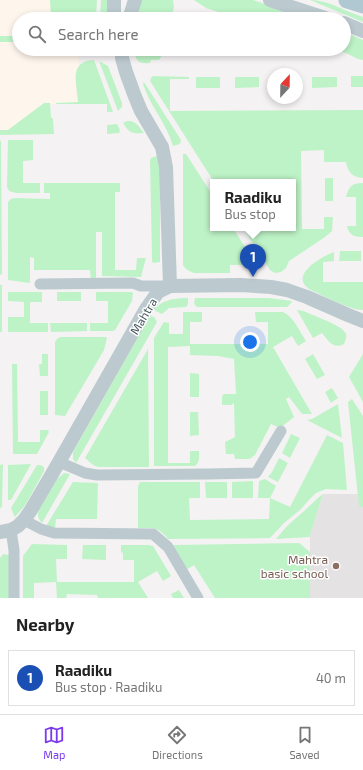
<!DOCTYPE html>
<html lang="en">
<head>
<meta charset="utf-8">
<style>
  body { margin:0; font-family:"Exo 2",sans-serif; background:#f6f6f6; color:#222 }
  .compass { position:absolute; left:267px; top:68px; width:36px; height:36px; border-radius:50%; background:#fff; box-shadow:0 2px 6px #0003; rotate:22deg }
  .you { position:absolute; left:250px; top:342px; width:14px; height:14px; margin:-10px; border:3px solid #fff; border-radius:50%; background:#1a73e8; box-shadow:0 0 0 6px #1a73e833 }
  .badge { display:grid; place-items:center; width:26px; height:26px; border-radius:50%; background:#7c3aed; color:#fff; font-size:13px; font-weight:700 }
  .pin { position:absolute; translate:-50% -33px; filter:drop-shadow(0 1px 2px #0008) }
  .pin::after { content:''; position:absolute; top:21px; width:14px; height:12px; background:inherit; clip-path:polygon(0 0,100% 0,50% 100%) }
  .popup { position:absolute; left:210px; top:179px; width:86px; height:52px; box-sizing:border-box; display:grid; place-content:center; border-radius:0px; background:#fff; filter:drop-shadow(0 1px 3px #0005); font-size:13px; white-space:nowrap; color:#767676 }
  .popup b { font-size:15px; color:#222 }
  .popup::after { content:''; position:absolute; left:50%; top:100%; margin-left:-8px; border:8px solid transparent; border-top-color:#fff }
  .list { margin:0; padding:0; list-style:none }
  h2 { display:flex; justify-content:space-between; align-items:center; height:52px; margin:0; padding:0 16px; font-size:17px }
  h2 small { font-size:13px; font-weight:400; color:#767676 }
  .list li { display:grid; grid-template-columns:26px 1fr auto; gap:12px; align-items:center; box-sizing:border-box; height:56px; margin:0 8px 8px; padding:0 8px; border:1px solid #e0e0e0; border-radius:0px }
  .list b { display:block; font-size:15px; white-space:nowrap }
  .list p { margin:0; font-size:13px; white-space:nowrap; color:#767676 }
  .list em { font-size:13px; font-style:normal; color:#767676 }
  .icon { flex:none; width:22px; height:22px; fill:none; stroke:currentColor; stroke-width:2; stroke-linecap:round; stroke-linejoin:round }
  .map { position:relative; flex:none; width:363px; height:598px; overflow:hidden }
  .search { position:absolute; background:#fff; box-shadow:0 2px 6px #0003; left:12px; right:12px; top:12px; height:44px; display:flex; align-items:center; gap:10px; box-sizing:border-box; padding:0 14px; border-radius:22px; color:#767676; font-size:15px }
  .sheet { height:116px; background:#fff }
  nav { display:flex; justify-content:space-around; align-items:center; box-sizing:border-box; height:56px; border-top:1px solid #e0e0e0; background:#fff; font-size:11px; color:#767676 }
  nav a { display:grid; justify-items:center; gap:2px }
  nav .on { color:#7c3aed }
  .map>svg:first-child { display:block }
  .commercial { fill:#fef5ec }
  .education { fill:#e5e2e4 }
  .green { fill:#bef3c7 }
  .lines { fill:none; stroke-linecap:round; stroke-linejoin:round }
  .minor { stroke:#bccacf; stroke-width:11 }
  .tertiary { stroke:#bccacf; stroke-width:14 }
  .primary { stroke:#b0c8d2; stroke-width:17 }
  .education-dot { fill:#8d6e63; stroke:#fff; stroke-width:1.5 }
  .labels { text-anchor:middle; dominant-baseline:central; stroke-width:3; stroke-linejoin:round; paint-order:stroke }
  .street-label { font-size:12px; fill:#485a61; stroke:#fff }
  .education-label { font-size:12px; fill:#785e54; stroke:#fff; text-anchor:end }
</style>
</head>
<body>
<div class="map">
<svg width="363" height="598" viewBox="0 0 363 598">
  <rect width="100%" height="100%" fill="#f4f2f2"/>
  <!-- commercial -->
  <path class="commercial" d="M 0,0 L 80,0 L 79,19 L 19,19 L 19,49 L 79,49 L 78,104 L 44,104 L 6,131 L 0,131 Z"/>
  <!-- education -->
  <path class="education" d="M 323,494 L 363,494 L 363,598 L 310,598 L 310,535 Z"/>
  <!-- green -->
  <path class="green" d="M 50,0 L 97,0 L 96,19 L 51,19 Z
    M 101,0 L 109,0 L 108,19 L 100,19 Z
    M 141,0 L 173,0 L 174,7 L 171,19 L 137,19 L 138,7 Z
    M 194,0 L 253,0 L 308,19 L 240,19 L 206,8 Z
    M 310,0 C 329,0 346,12 363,17 L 363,22 Z
    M 344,32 L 363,40 L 363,60 L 358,59 L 346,53 L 335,49 L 344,49 Z
    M 0,36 L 19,36 L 19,42 L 0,42 Z
    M 135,49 L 164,49 L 162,55 L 159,60 L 151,60 L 150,63 C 138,64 135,61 135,49 Z
    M 94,60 L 113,112 L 107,112 L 107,104 L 56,104 L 56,103 L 78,102 C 77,84 68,61 94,60 Z
    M 99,61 L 108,66 L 122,103 L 122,107 L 118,111 Z
    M 153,76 L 189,77 L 189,79 L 170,79 L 170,111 L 363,110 L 363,178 C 352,177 348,172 346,162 L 324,162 L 324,150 L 301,151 L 302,229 L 324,229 L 324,217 L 333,217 L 332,231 L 325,237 L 289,261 L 286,268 L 281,272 L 275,273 L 270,270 L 243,228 L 293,228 L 293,182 L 214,182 L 150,81 L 151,78 Z
    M 351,76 L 363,76 L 363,87 L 351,87 Z
    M 196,77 L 220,77 L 220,88 L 196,88 Z
    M 235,77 L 259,77 L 259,87 L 235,88 Z
    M 312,77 L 337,77 L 337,87 L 312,88 Z
    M 144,82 L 181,140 L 180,144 L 173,146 C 167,124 150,106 143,84 Z
    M 44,103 L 50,103 L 51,117 L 53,119 L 54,134 L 0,135 L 0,130 L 8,130 Z
    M 127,121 C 136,120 139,127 144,133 C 132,134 129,133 123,123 Z
    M 117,124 L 120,130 L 119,133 L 107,134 L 107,125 Z
    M 8,140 L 33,140 L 33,160 L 23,161 L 23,183 L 40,183 L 40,193 L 16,193 L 9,191 L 7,187 Z
    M 0,141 L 1,141 L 2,274 L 0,275 Z
    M 183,154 L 186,154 L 188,157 L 213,196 L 213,228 L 233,228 L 250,255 L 250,265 L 230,265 L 230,273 L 194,273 C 189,271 186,270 183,265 Z
    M 157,156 L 160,172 L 160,262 L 153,263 L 152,261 L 152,256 L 150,161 L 151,158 Z
    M 325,178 L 333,178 L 333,201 L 325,201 Z
    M 44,183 L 120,183 L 120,192 L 115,192 L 115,270 L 136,270 L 137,258 L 146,258 L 141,277 L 102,276 L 102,232 L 96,232 L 96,279 L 91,279 L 90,270 L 34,270 L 34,258 L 30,257 L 30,283 L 8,280 L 8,202 L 11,199 L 15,198 L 50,199 L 50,193 L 44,193 Z
    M 363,183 L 363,237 C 354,237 349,235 347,226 L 356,226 L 356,197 L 346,197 C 349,186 352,183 363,183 Z
    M 340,251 L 361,251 L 361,261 L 339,261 Z
    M 334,252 L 334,261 L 323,262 L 323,282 L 363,282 L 363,310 C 350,310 324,296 311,290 C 287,276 321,257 334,252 Z
    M 0,285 L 2,285 L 2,332 L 0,332 Z
    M 8,292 L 42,292 L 42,302 L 30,302 L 30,323 L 48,323 L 48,332 L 8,332 L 8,317 L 24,317 L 24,302 L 8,301 Z
    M 57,292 L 81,292 L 81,301 L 57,301 Z
    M 96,292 L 131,292 L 133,293 L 132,301 L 115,330 L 113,331 L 90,331 L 90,323 L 108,323 L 108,301 L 96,301 Z
    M 183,298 L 188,298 L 188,304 L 186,307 L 169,308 L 162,314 L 154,310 C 162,300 172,299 183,298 Z
    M 195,298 L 269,298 L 292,301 L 291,303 L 287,307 L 197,307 L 194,304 Z
    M 297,310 L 303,311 C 312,315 344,326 346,334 C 347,338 345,341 344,344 C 333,350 328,340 322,333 L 313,338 Z
    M 183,312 L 202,312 L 202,322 L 190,322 L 190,344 L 268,344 L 268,322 L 256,322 L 255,312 L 283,312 C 294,317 299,331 306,341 L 298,346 L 292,336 L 273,347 L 312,414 L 302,414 L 289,397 L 286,399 L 294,417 L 280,428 L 271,424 L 255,455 L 251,458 L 248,459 L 235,459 L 234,454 L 226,454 L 225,442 L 235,437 L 234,403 L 231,405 L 222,405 L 222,396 L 224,394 L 236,394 L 234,359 L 218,356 L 190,355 L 190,346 L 168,347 L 168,463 L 190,463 L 190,451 L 199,451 C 199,457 200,462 195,466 L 154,466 L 154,338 L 164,322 L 169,323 L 169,334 L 183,334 Z
    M 150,316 L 154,317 L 157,322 L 76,463 L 73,459 L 73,452 Z
    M 50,323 L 87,323 L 87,331 L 51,332 Z
    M 60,337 L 106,337 L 107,338 L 104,350 L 65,416 L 55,415 L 55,342 L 57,339 Z
    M 148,349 L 149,467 L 98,467 L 93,465 L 85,458 Z
    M 42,354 L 48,354 L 48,376 L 40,376 L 39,364 L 42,364 Z
    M 313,354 L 325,375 L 317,379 L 305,359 Z
    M 363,354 L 363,402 L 349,377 Z
    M 12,364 L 17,364 L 18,442 L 40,442 L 40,430 L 48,430 L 49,432 L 37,454 L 13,454 Z
    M 190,373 L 199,374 L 199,397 L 190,397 Z
    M 332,388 L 338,398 L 331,403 L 325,392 Z
    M 40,391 L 48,391 L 48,415 L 40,415 Z
    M 352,399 L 363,416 L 363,507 L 361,507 L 359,506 L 348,402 Z
    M 338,404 L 342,438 L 307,420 L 312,419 Z
    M 190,412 L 198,412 L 199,435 L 190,436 Z
    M 291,434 L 300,438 L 290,458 L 282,453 Z
    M 327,435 L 343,443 L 347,490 L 326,489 L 316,493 L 308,501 L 300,510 L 284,523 L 270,538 L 168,539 C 158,526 153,528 138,528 L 138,487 L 140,482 L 200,482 L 200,498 L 189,498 L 190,520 L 269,519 L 270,498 L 258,498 L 259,481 L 265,479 L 276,486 L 270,498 L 290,507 Z
    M 279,458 L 288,463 L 278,482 L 268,477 L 272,472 Z
    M 3,464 L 2,506 L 0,509 L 0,465 Z
    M 31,464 L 11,500 L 8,500 L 8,465 Z
    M 37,465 L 40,465 L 44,467 L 44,471 L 26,504 L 15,517 L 13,513 L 11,508 Z
    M 64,473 L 70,474 L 42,523 C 38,518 37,516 39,510 L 57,479 Z
    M 253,481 L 253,498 L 232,498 L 232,482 Z
    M 73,482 L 98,483 L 97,519 L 56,519 L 55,529 L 46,526 Z
    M 205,482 L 227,482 L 227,498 L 206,498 Z
    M 323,494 L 310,535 L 310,537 L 276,539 L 287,526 L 303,512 L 319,497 Z
    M 299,543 L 310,552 L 310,598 L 215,598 L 194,565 L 186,570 L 173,545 Z
    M 32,544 L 67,545 L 67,559 L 56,559 L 57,582 L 134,582 L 134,560 L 123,560 L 123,553 L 121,552 L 121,545 L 148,545 L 153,546 L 171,576 L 163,581 L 157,571 L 138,582 L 148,598 L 98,598 L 97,595 L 67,594 L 66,598 L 57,598 L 56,582 L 34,583 L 34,598 L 23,598 L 23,556 Z
    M 83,545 L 106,545 L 106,560 L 82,559 Z
    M 3,554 L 9,555 L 9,598 L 0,598 L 0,558 Z
    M 179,590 L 184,598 L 173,598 L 171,594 Z"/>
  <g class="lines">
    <!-- minor -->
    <path class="minor" d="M 40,284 L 133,283 L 141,286 L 169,286
      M 59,462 L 85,473 L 97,475 L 208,474 L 256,473 L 281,431
      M 24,520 L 41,529 L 54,533 L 153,534 L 168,547 L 198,598
      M 11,530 L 14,550 L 14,598"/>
    <!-- tertiary -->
    <path class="tertiary" d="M 270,0 L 328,19
      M 114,19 L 114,0
      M 129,19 L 135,0
      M 344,23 L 363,31
      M 122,49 L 122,58 L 126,72 L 134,94 L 141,111 L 162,147 L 166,167 L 170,286
      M 0,532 L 11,530 L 18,526 L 24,520 L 31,510 L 59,462 L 146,309 L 158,292 L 170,286 L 241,285 L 271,287 L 287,290 L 307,297 L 348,315 L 363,321"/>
    <!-- primary -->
    <path class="primary" d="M 347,0 L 363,5"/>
  </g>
  <!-- markers -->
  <circle class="education-dot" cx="336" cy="566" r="4"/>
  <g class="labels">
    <!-- street labels -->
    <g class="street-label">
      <text transform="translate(143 316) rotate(-59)">Mahtra</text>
    </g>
    <!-- education labels -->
    <g class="education-label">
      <text x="328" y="559">Mahtra<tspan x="328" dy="14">basic school</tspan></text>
    </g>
  </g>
</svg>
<svg class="compass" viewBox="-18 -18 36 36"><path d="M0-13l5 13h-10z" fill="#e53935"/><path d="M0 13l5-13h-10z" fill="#767676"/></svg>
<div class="you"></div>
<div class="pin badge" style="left:253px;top:277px;background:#1a4fb4">1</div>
<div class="popup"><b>Raadiku</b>Bus stop</div>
<div class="search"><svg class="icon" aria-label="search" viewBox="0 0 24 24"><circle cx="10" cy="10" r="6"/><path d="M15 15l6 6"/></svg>Search here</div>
</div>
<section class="sheet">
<h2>Nearby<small></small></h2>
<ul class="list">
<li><span class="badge" style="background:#1a4fb4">1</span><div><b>Raadiku</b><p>Bus stop · Raadiku</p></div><em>40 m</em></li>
</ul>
</section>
<nav>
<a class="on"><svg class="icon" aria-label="map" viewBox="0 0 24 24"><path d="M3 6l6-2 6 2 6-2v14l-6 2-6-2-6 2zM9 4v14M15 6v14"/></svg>Map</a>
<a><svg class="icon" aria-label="directions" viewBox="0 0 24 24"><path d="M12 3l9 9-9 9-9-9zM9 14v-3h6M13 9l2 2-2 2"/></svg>Directions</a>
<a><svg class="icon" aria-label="saved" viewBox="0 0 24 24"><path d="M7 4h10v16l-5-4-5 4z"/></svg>Saved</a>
</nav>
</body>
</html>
